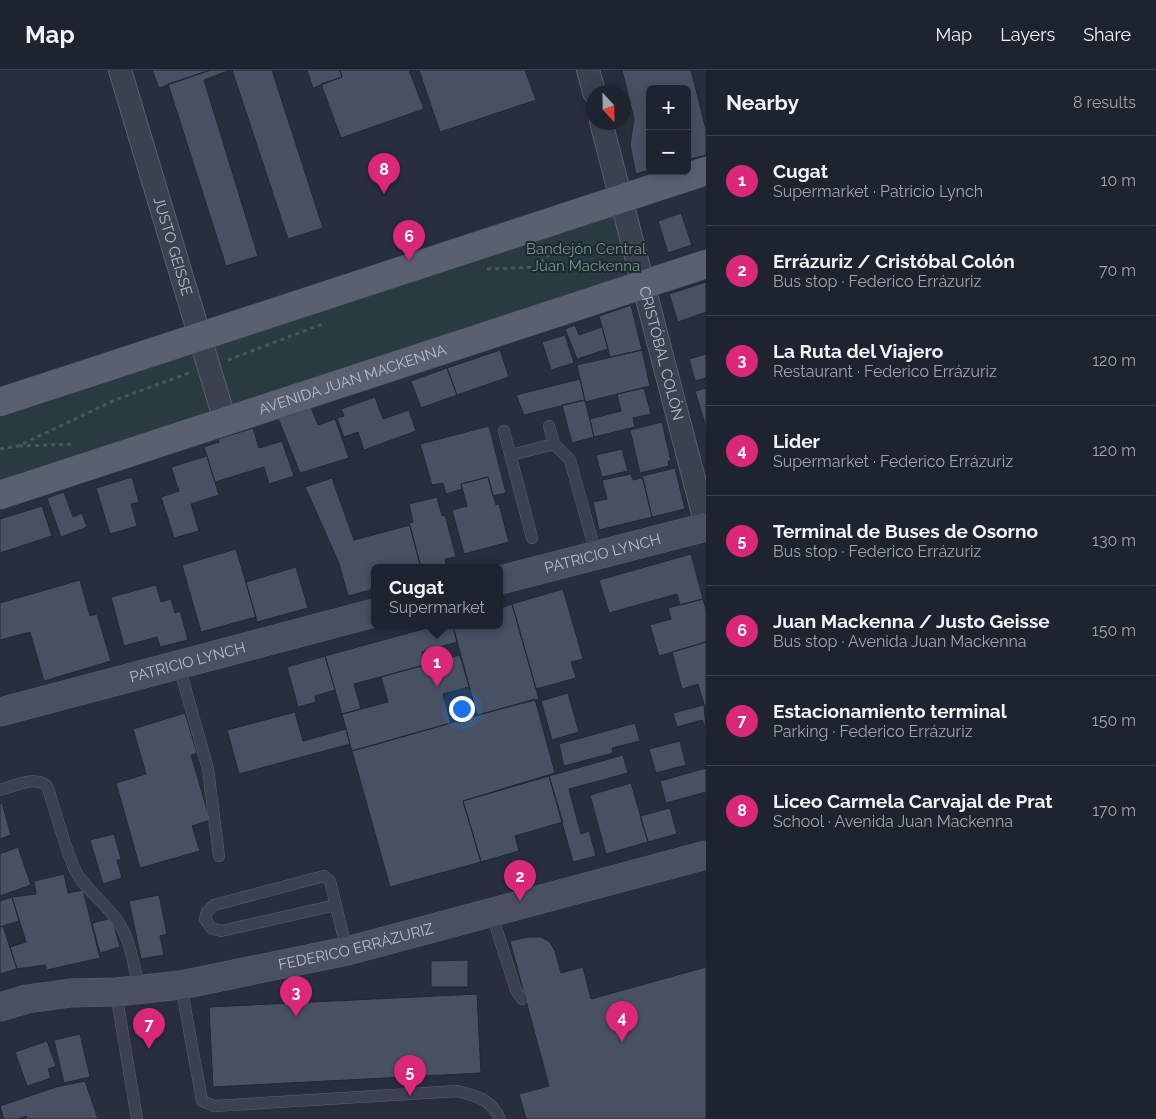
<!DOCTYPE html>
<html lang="en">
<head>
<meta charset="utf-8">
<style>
  body { margin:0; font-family:Raleway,sans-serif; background:#2a2f3b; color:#f1f3f6 }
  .controls { position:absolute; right:15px; top:15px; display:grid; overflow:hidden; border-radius:8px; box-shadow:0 2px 12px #0003 }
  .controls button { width:45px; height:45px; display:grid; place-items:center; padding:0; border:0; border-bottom:1px solid #3b404b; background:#1d232f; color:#f1f3f6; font:25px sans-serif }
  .compass { position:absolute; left:586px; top:15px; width:45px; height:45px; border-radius:50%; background:#1d232f; box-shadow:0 2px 12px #0003; rotate:158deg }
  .you { position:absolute; left:461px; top:638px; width:18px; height:18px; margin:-12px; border:4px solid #fff; border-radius:50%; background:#1a73e8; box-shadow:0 0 0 8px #1a73e833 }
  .badge { display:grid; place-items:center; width:32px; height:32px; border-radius:50%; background:#db2777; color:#fff; font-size:16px; font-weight:700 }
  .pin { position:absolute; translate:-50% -41px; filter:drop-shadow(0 1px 2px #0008) }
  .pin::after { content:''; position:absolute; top:26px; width:18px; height:15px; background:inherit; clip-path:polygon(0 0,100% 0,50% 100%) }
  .popup { position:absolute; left:371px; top:494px; width:132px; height:65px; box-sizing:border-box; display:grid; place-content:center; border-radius:8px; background:#1d232f; filter:drop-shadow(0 1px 4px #0005); font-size:16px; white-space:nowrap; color:#a0a4aa }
  .popup b { font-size:19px; color:#f1f3f6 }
  .popup::after { content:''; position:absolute; left:50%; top:100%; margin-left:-10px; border:10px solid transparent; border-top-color:#1d232f }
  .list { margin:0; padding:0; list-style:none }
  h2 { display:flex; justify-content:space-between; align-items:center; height:65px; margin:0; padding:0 20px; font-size:21px }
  h2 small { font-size:16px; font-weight:400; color:#a0a4aa }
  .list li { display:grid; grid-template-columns:32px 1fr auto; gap:15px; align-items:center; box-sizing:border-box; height:90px; padding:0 20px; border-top:1px solid #3b404b }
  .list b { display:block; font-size:19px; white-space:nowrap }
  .list p { margin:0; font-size:16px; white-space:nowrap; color:#a0a4aa }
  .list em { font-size:16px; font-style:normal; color:#a0a4aa }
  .map { position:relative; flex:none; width:706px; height:1049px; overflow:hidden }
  header { display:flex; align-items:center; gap:30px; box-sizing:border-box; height:70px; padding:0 25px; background:#1d232f; border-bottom:1px solid #3b404b }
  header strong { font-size:24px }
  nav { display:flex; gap:28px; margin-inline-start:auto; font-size:18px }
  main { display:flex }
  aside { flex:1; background:#1d232f }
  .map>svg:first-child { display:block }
  .green { fill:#293b40 }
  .building { fill:#485163; stroke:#212836 }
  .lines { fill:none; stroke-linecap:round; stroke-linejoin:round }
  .lane-casing { stroke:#585f6d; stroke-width:12 }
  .street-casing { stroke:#585f6d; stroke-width:24 }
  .secondary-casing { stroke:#585f6d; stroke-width:29 }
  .primary-casing { stroke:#444a58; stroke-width:29 }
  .path { stroke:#47585d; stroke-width:3; stroke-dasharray:4 4; stroke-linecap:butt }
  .lane { stroke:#3b414f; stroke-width:11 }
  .street { stroke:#3b414f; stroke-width:22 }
  .secondary { stroke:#495062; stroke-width:28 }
  .primary { stroke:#59606f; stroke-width:28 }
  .labels { text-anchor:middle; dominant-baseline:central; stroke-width:4; stroke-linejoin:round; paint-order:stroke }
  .street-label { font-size:15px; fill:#b7bdca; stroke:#1f2634 }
  .park-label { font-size:15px; fill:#6f9a7d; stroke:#1f2634 }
</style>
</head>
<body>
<header>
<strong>Map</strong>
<nav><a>Map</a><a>Layers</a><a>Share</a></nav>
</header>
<main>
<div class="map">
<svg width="706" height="1049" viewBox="0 0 706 1049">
  <rect width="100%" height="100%" fill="#272f3f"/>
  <!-- green -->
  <path class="green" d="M 617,137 L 635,212 L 0,419 L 0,343 Z"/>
  <!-- building -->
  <path class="building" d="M 152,0 L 210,0 L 159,18 Z
    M 210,0 L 230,0 L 204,10 L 258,186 L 226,196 L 168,14 Z
    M 232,0 L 272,0 L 323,158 L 288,169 Z
    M 307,0 L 340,0 L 342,7 L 313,18 Z
    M 340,0 L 409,0 L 424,39 L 341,68 L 321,14 L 342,7 Z
    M 419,0 L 525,0 L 536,30 L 440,62 Z
    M 622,0 L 691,0 L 706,60 L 706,85 L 687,90 L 687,19 L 650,19 L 650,100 L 636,104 L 630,75 L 634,49 Z
    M 681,143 L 692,175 L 668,183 L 658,151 Z
    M 706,212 L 706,242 L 678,252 L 669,224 Z
    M 631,235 L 642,280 L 610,287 L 599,246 Z
    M 575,255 L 579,265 L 602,257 L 608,279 L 577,289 L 565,259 Z
    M 565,265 L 574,293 L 551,300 L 542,272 Z
    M 500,280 L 509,307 L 457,325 L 447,298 Z
    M 642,280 L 650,316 L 585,332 L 577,295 Z
    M 706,284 L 706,308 L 695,311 L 689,289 Z
    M 447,298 L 457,325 L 421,338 L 411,311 Z
    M 580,309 L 585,330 L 524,345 L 516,325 Z
    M 644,318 L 651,344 L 633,348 L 635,357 L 594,367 L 590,349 L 621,341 L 617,324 Z
    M 706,318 L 706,357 L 695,321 Z
    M 375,327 L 383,349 L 409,340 L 416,361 L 364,380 L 358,362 L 344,367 L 337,348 L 344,346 L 341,339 Z
    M 585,330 L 594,367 L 572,373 L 562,335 Z
    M 311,337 L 318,355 L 335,349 L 349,388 L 300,403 L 278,348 Z
    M 662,352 L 671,391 L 668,391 L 669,396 L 640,403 L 630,360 Z
    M 489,356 L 506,423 L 493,426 L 488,407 L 461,414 L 462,419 L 446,424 L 443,413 L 432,415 L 420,374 Z
    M 253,358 L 259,378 L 282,371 L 294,406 L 269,414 L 264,397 L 215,412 L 204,377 L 219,372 L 218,369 Z
    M 622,379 L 628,401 L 602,407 L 596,385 Z
    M 207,386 L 219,425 L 191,434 L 199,461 L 174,468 L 161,427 L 179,421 L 171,397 Z
    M 675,398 L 685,439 L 652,447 L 642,406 Z
    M 631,404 L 633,410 L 643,408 L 652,447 L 599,460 L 593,432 L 607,429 L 602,410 Z
    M 132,407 L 139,432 L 131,434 L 137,456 L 110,464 L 96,418 Z
    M 488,407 L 496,435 L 499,434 L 509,472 L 464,484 L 452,440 L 467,436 L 461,414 Z
    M 332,408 L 354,470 L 410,455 L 421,498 L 374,498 L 374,519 L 348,526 L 339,493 L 305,417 Z
    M 64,422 L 73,447 L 82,443 L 87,457 L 61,467 L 47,428 Z
    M 437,427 L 442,446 L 445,445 L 456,487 L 445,489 L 447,498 L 421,498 L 409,453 L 413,452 L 409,434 Z
    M 42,436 L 52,466 L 0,483 L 0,449 Z
    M 236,479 L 256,547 L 201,562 L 182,495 Z
    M 691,484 L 703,529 L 680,535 L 677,524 L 609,543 L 599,510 Z
    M 296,497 L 308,538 L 257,552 L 246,512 Z
    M 80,510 L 90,546 L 97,544 L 111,591 L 44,611 L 30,562 L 0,570 L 0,533 Z
    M 156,515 L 161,532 L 171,529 L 175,543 L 180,541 L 188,570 L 160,577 L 157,567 L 124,576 L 111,527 Z
    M 563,519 L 583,589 L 571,592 L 576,608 L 536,619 L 512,534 Z
    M 703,529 L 706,540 L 706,572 L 659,586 L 650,555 L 671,549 L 668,538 Z
    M 512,534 L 539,629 L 477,645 L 453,556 L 500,556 L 500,538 Z
    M 434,556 L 453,556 L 457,572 L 422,582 L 425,595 L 354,614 L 361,639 L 342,644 L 325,586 Z
    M 706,572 L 706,641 L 698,614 L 682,619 L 672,582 Z
    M 460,585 L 469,617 L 443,624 L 451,653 L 352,681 L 342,644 L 388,632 L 381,607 Z
    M 325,586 L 335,620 L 315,626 L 316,632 L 298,637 L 287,597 Z
    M 568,623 L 579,662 L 552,670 L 541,631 Z
    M 535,629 L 555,703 L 463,731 L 481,792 L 390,817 L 352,681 Z
    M 704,635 L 706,659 L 702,650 L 677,657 L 673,643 Z
    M 295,642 L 303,671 L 346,659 L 350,674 L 239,704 L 227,660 Z
    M 185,643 L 197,683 L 191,685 L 210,750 L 192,756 L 200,781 L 140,798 L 116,713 L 146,704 L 133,659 Z
    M 635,653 L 640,671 L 612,678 L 613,683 L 564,696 L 559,674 Z
    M 680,671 L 686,695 L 656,703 L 649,679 Z
    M 623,685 L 628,703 L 569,719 L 581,764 L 589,761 L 596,786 L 573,792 L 549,706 Z
    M 706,698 L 706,724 L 706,722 L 666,733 L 660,711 Z
    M 549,706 L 563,752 L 515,766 L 519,781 L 481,792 L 463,731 Z
    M 631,713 L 648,772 L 606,784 L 590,725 Z
    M 0,733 L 2,733 L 11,765 L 0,769 Z
    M 670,738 L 677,764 L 648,772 L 640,746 Z
    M 114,764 L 121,789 L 117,790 L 122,808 L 103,814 L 90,770 Z
    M 18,777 L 31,815 L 0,826 L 0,784 Z
    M 64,804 L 68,823 L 83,820 L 100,888 L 47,900 L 45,895 L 17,899 L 10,877 L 26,872 L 12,827 L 36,824 L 34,811 Z
    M 159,825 L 167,864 L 160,866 L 164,885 L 141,889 L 129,831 Z
    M 12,827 L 19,851 L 0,857 L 0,831 Z
    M 112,848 L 120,877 L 100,883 L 92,853 Z
    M 3,856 L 17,899 L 0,904 L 0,857 Z
    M 528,867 L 541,867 L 550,872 L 555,881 L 561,903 L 583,897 L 591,929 L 706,897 L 706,1049 L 526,1049 L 519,1024 L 549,1016 L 510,871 Z
    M 468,890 L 468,917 L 431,917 L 431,891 Z
    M 477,924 L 481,1003 L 213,1017 L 209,937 Z
    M 80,964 L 90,1007 L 64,1013 L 54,970 Z
    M 47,971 L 56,996 L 48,999 L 51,1008 L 27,1016 L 15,982 Z
    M 85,1011 L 98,1049 L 27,1049 L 26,1046 L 17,1049 L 4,1049 L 0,1036 L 56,1017 Z"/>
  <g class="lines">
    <defs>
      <path id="lane" d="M 549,356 L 554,374 L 570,390 L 596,484
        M 504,361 L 532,468
        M 511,385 L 554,374
        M 179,596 L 208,699 L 219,786
        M 0,720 C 15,716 35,705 47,716 C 56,741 64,776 75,800 C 85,820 105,832 117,850 C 131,870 134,896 139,919
        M 336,835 L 221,861 L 211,858 L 205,849 L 207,842 L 214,835 L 324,806 L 330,811 L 347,881
        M 491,842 L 516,920 L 522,929
        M 181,915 L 202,1031 L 214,1036 L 458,1021 C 478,1027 491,1029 500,1049
        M 116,923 L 137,1049"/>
      <g id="street">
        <path id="s1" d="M 120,0 L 225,351"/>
        <path d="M 588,0 L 594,22"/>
        <path id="s2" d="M 601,52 L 706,455"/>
      </g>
      <g id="secondary">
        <path id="s3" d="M 500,510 L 706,457"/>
        <path id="s4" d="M 0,642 L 374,543"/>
        <path id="s5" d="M 0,937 L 27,929 L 71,923 L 116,922 L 181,915 L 347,881 L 706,785"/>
      </g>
      <g id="primary">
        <path d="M 0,332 L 706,101"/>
        <path id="s6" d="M 0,425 L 706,194"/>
      </g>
    </defs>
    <!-- lane casing -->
    <use href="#lane" class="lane-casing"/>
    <!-- street casing -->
    <use href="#street" class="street-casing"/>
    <!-- secondary casing -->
    <use href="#secondary" class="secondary-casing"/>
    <!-- primary casing -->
    <use href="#primary" class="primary-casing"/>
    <!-- path -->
    <path class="path" d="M 487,199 L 537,197 L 558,175
      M 228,290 L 325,253
      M 19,376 L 75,374
      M 0,379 L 18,376 L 115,330 L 189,303"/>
    <!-- lane -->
    <use href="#lane" class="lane"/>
    <!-- street -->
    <use href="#street" class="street"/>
    <!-- secondary -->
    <use href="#secondary" class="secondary"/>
    <!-- primary -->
    <use href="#primary" class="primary"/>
  </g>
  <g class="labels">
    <!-- street labels -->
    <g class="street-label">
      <text stroke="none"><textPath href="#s1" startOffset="184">JUSTO GEISSE</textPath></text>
      <text stroke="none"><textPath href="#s2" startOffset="239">CRISTÓBAL COLÓN</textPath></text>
      <text stroke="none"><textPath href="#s6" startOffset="371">AVENIDA JUAN MACKENNA</textPath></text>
      <text stroke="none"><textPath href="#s3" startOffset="106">PATRICIO LYNCH</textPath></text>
      <text stroke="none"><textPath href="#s4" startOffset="194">PATRICIO LYNCH</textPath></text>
      <text stroke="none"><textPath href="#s5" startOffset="362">FEDERICO ERRÁZURIZ</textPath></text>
    </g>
    <!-- park labels -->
    <g class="park-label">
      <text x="586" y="179">Bandejón Central<tspan x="586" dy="17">Juan Mackenna</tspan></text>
    </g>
  </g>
</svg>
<div class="controls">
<button>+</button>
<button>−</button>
</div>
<svg class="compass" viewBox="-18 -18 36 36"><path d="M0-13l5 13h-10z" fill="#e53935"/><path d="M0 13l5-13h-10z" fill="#a0a4aa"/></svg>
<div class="you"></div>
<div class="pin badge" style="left:437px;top:617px">1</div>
<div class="popup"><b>Cugat</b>Supermarket</div>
<div class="pin badge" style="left:520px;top:831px">2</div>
<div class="pin badge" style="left:296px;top:947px">3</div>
<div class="pin badge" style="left:622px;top:972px">4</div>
<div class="pin badge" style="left:410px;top:1026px">5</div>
<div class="pin badge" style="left:409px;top:191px">6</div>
<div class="pin badge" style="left:149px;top:979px">7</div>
<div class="pin badge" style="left:384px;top:124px">8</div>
</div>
<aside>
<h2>Nearby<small>8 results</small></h2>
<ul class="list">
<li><span class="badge">1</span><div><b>Cugat</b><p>Supermarket · Patricio Lynch</p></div><em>10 m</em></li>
<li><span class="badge">2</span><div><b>Errázuriz / Cristóbal Colón</b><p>Bus stop · Federico Errázuriz</p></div><em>70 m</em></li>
<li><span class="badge">3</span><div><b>La Ruta del Viajero</b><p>Restaurant · Federico Errázuriz</p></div><em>120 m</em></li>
<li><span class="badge">4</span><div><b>Lider</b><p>Supermarket · Federico Errázuriz</p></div><em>120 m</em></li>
<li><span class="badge">5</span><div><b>Terminal de Buses de Osorno</b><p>Bus stop · Federico Errázuriz</p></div><em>130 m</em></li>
<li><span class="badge">6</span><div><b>Juan Mackenna / Justo Geisse</b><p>Bus stop · Avenida Juan Mackenna</p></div><em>150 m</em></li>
<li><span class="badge">7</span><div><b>Estacionamiento terminal</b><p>Parking · Federico Errázuriz</p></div><em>150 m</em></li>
<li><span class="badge">8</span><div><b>Liceo Carmela Carvajal de Prat</b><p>School · Avenida Juan Mackenna</p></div><em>170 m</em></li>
</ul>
</aside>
</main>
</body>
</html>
